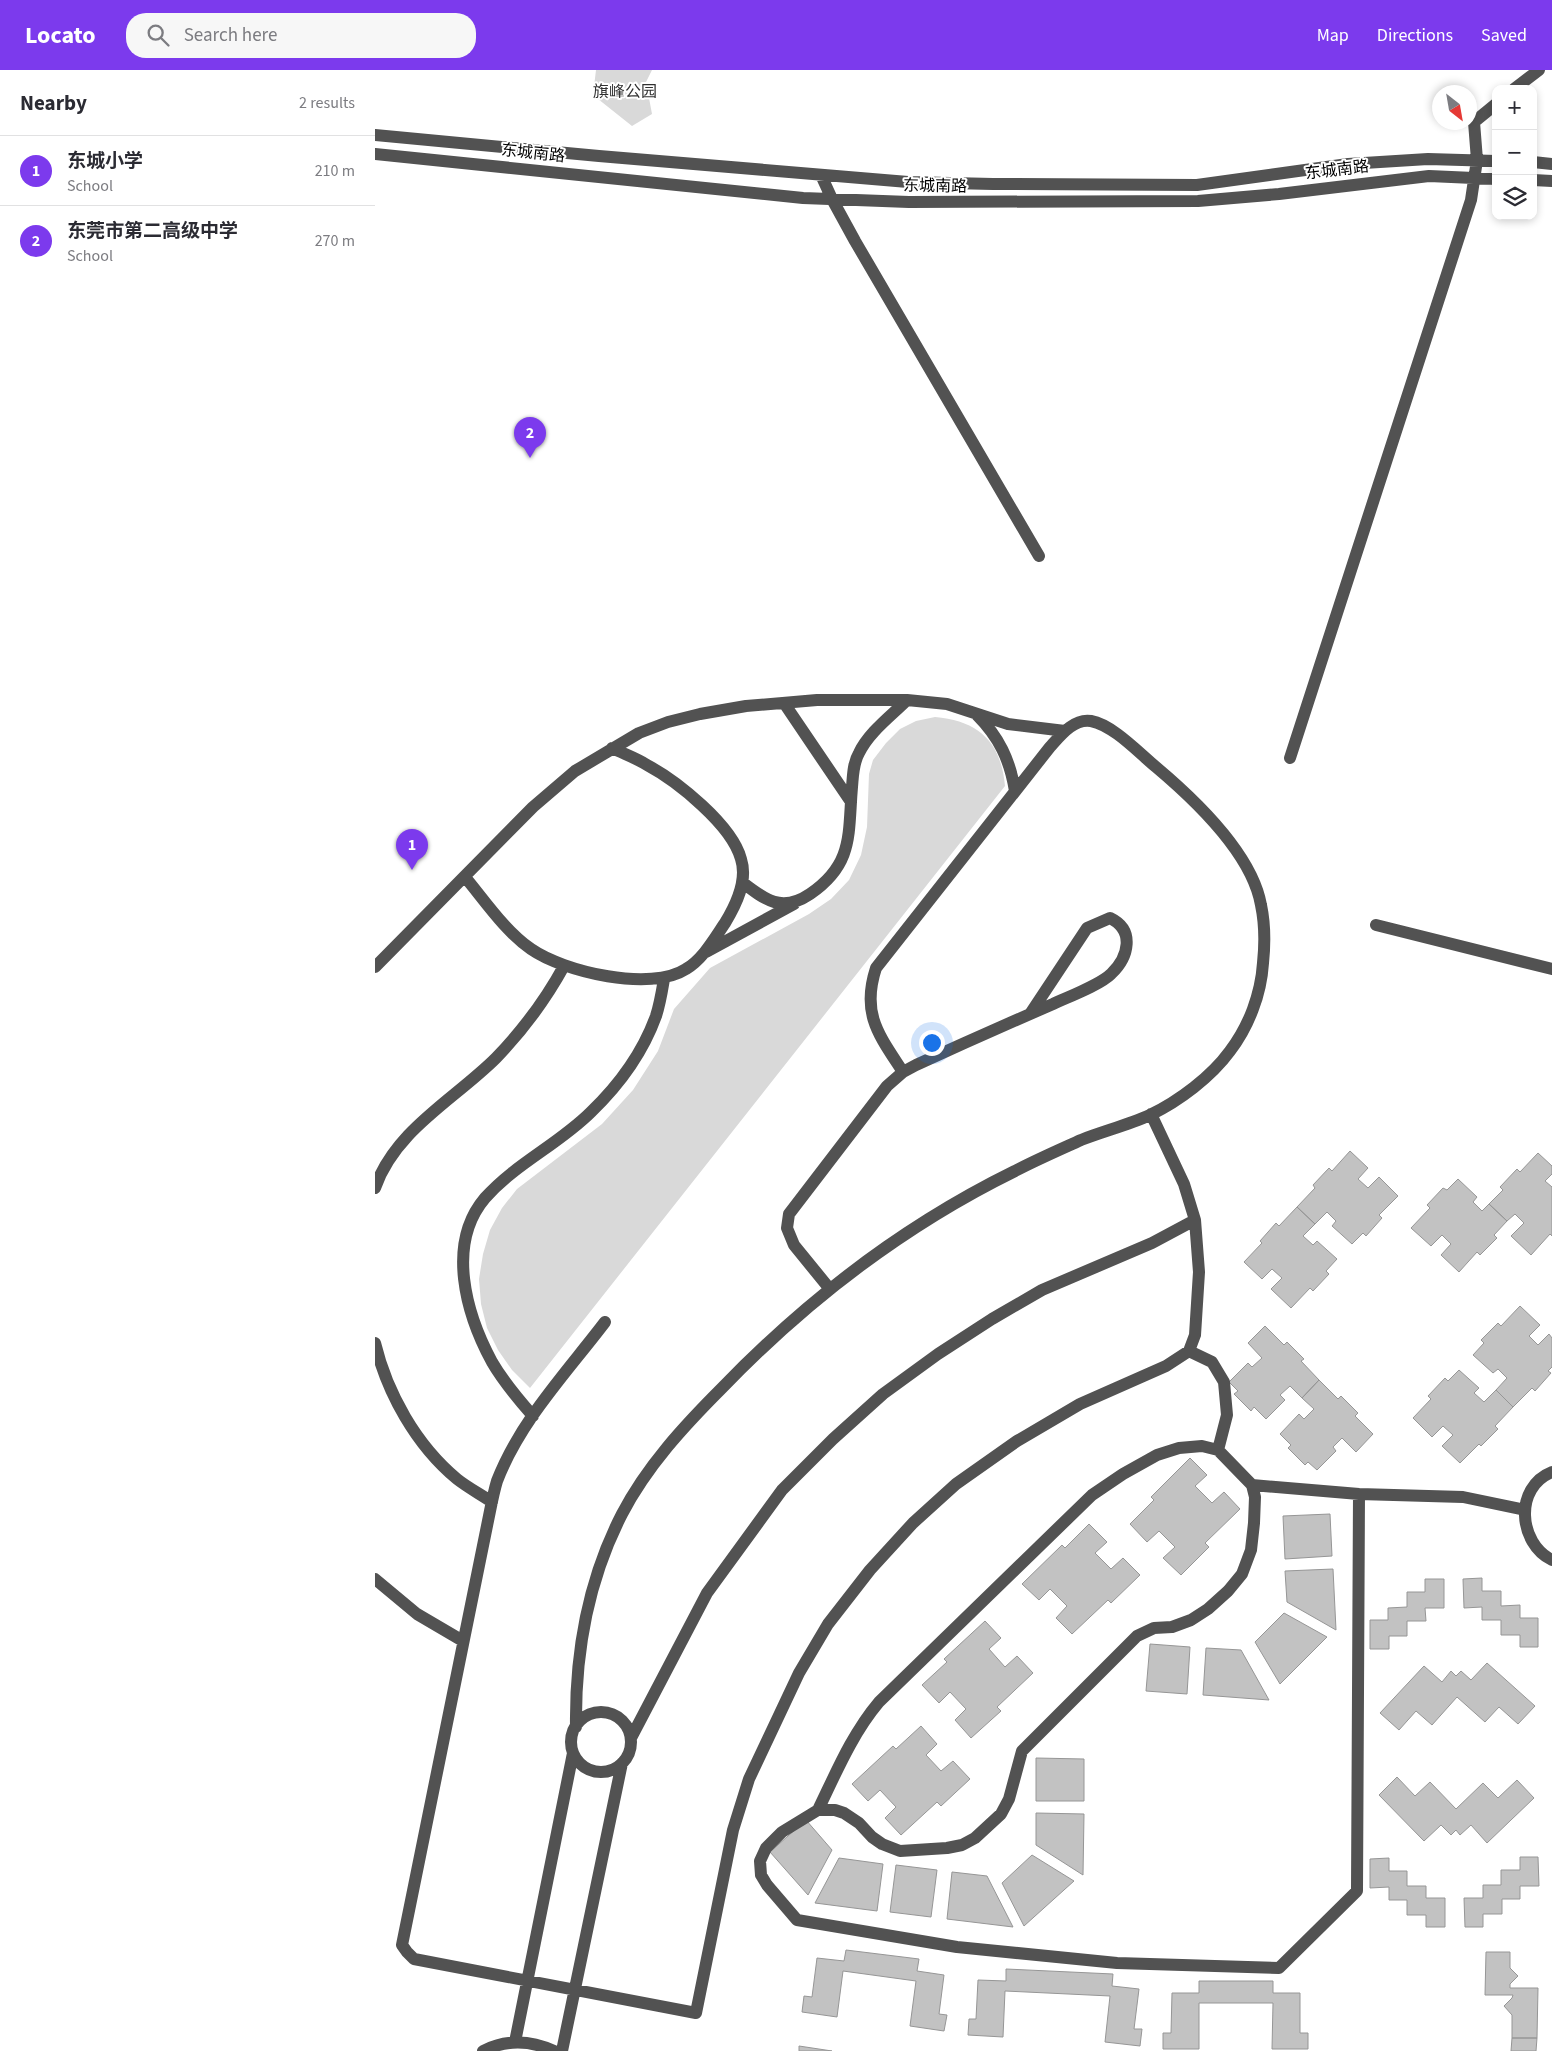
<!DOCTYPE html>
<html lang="en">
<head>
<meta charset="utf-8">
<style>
  body { margin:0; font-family:"Source Sans 3","Noto Sans SC",sans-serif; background:#f7f7f7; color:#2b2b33 }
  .controls { position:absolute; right:15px; top:15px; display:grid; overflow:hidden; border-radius:10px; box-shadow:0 2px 8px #0003 }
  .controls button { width:45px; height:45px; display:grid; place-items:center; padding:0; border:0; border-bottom:1px solid #e1e1e2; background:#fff; color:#2b2b33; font:25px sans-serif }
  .compass { position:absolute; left:1057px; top:15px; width:45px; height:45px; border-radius:50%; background:#fff; box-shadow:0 2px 8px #0003; rotate:149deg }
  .you { position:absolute; left:556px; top:972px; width:18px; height:18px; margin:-12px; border:4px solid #fff; border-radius:50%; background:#1a73e8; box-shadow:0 0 0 8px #1a73e833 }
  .badge { display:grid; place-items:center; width:32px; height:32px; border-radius:50%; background:#7c3aed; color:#fff; font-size:16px; font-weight:700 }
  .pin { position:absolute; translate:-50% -41px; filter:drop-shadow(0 1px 2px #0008) }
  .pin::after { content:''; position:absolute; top:26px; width:18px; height:15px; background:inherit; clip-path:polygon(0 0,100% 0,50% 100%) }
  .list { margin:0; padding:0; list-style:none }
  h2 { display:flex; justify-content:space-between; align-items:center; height:65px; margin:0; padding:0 20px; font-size:21px }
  h2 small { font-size:16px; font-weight:400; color:#7c7c81 }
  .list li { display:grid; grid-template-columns:32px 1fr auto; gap:15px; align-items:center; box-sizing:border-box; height:70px; padding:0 20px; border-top:1px solid #e1e1e2 }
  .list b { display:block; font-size:19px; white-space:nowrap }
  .list p { margin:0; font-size:16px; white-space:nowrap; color:#7c7c81 }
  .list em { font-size:16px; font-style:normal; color:#7c7c81 }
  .icon { flex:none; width:28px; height:28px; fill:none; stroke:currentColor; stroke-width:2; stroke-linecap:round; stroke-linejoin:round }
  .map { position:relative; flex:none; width:1177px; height:1981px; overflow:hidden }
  header { display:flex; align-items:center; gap:30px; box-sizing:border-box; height:70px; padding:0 25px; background:#7c3aed; color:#fff }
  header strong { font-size:24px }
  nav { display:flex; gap:28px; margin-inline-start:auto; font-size:18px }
  .search { width:350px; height:45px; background:#f7f7f7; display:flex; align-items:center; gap:12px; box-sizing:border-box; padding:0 18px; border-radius:20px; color:#7c7c81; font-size:19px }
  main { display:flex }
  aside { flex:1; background:#fff }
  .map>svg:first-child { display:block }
  .green { fill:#d9d9d9 }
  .building { fill:#c2c2c2; stroke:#969696 }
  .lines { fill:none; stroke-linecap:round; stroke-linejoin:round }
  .minor { stroke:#525252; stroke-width:12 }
  .labels { text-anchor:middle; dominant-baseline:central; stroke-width:4; stroke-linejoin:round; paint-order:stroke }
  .park-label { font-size:16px; fill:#303030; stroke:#fff }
  .street-label { font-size:16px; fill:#000; stroke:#fff }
</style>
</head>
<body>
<header>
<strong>Locato</strong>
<div class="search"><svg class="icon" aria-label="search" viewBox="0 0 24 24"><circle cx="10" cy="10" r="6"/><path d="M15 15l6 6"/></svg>Search here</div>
<nav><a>Map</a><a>Directions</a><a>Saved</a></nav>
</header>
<main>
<aside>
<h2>Nearby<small>2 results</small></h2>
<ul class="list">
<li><span class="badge">1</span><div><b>东城小学</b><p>School</p></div><em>210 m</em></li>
<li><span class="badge">2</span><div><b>东莞市第二高级中学</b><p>School</p></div><em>270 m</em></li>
</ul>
</aside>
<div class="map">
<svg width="1177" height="1981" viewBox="0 0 1177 1981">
  <rect width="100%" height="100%" fill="#fff"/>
  <!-- green -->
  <path class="green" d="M 221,0 L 277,0 L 271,12 L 277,44 L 257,56 L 218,25 Z
    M 560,647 C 604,651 626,672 630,716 L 155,1318 L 137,1300 L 123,1280 L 112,1258 L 106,1234 L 104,1209 L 108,1184 L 115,1160 L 127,1138 L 142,1119 L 227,1054 L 258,1020 L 283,981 L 299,939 L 335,898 L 434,844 L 456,829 L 474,810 L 486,785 L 492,757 L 494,704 L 498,690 L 511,673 L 525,659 L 541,651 Z"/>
  <!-- building -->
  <path class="building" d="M 975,1081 L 993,1098 L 983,1109 L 993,1118 L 1004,1107 L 1023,1126 L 1004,1145 L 1007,1148 L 991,1166 L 988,1163 L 977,1174 L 957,1156 L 961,1151 L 952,1142 L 940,1154 L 922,1137 L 940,1118 L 938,1115 L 954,1098 L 957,1101 Z
    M 1163,1083 L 1177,1096 L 1177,1104 L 1170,1111 L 1177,1117 L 1177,1166 L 1175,1164 L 1156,1185 L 1136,1166 L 1149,1153 L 1140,1144 L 1132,1151 L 1114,1134 L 1128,1120 L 1125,1117 L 1142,1099 L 1145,1102 Z
    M 1083,1109 L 1102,1127 L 1098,1132 L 1107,1141 L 1114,1134 L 1132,1151 L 1119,1165 L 1122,1168 L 1105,1185 L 1102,1182 L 1084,1202 L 1066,1185 L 1076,1174 L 1067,1165 L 1056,1176 L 1036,1158 L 1055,1138 L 1052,1135 L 1068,1118 L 1072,1120 Z
    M 922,1137 L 940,1154 L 928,1166 L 938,1175 L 942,1171 L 962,1189 L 951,1201 L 954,1204 L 938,1221 L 935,1218 L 916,1238 L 896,1219 L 907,1208 L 897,1199 L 887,1209 L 869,1192 L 887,1173 L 885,1171 L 901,1153 L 904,1156 Z
    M 1145,1236 L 1165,1255 L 1154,1266 L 1163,1275 L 1174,1264 L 1177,1268 L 1177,1297 L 1173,1301 L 1176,1303 L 1160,1321 L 1157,1318 L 1138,1337 L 1121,1320 L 1132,1308 L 1123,1299 L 1118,1303 L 1098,1285 L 1109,1273 L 1106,1270 L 1123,1253 L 1126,1256 Z
    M 890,1256 L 909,1275 L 912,1272 L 929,1289 L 926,1291 L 944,1310 L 927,1328 L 915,1316 L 905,1325 L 910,1330 L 891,1349 L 879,1337 L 876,1341 L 859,1324 L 863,1321 L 854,1312 L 873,1293 L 877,1297 L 887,1288 L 873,1273 Z
    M 1084,1300 L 1104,1318 L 1099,1323 L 1109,1332 L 1121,1320 L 1138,1337 L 1120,1356 L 1123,1359 L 1106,1376 L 1104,1374 L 1085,1393 L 1067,1376 L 1078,1365 L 1068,1356 L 1057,1367 L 1038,1348 L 1056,1329 L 1053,1326 L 1070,1308 L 1073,1311 Z
    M 944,1310 L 963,1329 L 966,1326 L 983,1343 L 980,1346 L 998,1364 L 981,1382 L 967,1368 L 958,1377 L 961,1381 L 942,1400 L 933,1392 L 930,1395 L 913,1378 L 916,1375 L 905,1364 L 924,1344 L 929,1349 L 939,1339 L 927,1328 Z
    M 815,1388 L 832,1405 L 820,1416 L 837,1433 L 849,1422 L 865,1439 L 830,1473 L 834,1477 L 806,1505 L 788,1488 L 800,1477 L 784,1461 L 772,1472 L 755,1454 L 779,1430 L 776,1427 Z
    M 955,1444 L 957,1486 L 910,1489 L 908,1446 Z
    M 714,1454 L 732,1472 L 720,1483 L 736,1499 L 748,1488 L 765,1505 L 736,1533 L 733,1530 L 697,1564 L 681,1548 L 692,1536 L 675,1519 L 664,1530 L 647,1514 L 687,1475 L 690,1478 Z
    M 958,1499 L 961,1560 L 912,1532 L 910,1501 Z
    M 1107,1508 L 1107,1521 L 1126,1521 L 1126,1536 L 1145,1535 L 1145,1548 L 1163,1548 L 1163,1577 L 1145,1577 L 1145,1565 L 1126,1565 L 1126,1550 L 1107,1550 L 1107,1537 L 1089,1538 L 1088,1509 Z
    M 1050,1509 L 1069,1509 L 1069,1538 L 1050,1538 L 1051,1551 L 1032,1551 L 1032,1566 L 1014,1566 L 1014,1579 L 995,1579 L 995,1550 L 1013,1550 L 1013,1538 L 1032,1537 L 1032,1522 L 1050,1522 Z
    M 909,1543 L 952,1567 L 905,1614 L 880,1572 Z
    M 610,1551 L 626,1568 L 614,1579 L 630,1597 L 642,1586 L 658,1603 L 622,1637 L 626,1641 L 596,1668 L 580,1650 L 591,1639 L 575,1622 L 564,1633 L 547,1615 L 572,1592 L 569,1589 Z
    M 775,1574 L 815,1577 L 812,1624 L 771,1621 Z
    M 831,1578 L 866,1580 L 894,1630 L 828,1625 Z
    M 1112,1593 L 1160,1636 L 1143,1654 L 1124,1637 L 1110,1652 L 1082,1627 L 1057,1655 L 1041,1641 L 1024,1660 L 1005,1643 L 1049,1596 L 1067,1612 L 1076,1601 L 1081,1606 L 1086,1601 L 1096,1610 Z
    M 546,1656 L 562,1674 L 551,1685 L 566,1701 L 578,1691 L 595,1709 L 566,1736 L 562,1732 L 526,1765 L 510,1748 L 521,1737 L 505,1720 L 493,1731 L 477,1714 L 518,1676 L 521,1679 Z
    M 661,1688 L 709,1689 L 709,1731 L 661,1731 Z
    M 1022,1707 L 1040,1726 L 1055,1712 L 1081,1739 L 1108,1713 L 1123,1728 L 1142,1710 L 1159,1728 L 1112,1773 L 1096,1755 L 1085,1765 L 1081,1760 L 1076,1765 L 1066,1755 L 1049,1771 L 1004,1725 Z
    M 661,1743 L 709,1744 L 708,1805 L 661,1775 Z
    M 431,1750 L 457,1780 L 433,1825 L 395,1782 Z
    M 657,1785 L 699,1811 L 649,1856 L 627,1813 Z
    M 1145,1787 L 1163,1787 L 1164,1816 L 1145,1816 L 1145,1829 L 1127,1829 L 1127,1844 L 1108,1844 L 1108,1857 L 1090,1857 L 1089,1828 L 1108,1828 L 1108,1815 L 1126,1815 L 1126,1800 L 1145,1800 Z
    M 464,1788 L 508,1794 L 502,1841 L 440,1833 Z
    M 1014,1788 L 1014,1801 L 1032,1801 L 1032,1816 L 1051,1816 L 1051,1828 L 1070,1828 L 1070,1857 L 1051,1857 L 1051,1845 L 1032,1845 L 1032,1830 L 1014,1830 L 1014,1817 L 995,1818 L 995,1789 Z
    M 521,1795 L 562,1800 L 556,1847 L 515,1842 Z
    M 577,1802 L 612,1806 L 638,1857 L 572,1849 Z
    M 471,1880 L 544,1889 L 542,1901 L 569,1905 L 564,1944 L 572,1945 L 569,1961 L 535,1956 L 541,1911 L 468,1901 L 462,1947 L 427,1942 L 429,1926 L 437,1927 L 442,1888 L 469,1891 Z
    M 1111,1882 L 1135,1882 L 1135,1898 L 1143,1906 L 1135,1914 L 1135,1918 L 1163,1918 L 1162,1968 L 1137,1968 L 1137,1945 L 1129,1936 L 1137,1928 L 1138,1925 L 1110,1925 Z
    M 631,1899 L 738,1904 L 737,1916 L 764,1919 L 759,1959 L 767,1959 L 765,1976 L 730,1972 L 735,1926 L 630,1921 L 628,1967 L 593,1965 L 594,1949 L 601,1949 L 603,1910 L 631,1911 Z
    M 824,1911 L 898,1911 L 898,1923 L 925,1923 L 925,1963 L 933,1963 L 933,1979 L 897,1979 L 898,1933 L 824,1933 L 824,1979 L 788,1979 L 788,1963 L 796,1963 L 797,1923 L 824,1923 Z
    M 1137,1968 L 1162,1968 L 1161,1981 L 1136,1981 Z
    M 424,1976 L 457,1981 L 424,1981 Z"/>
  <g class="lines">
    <!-- minor -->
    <path class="minor" d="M 1139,19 L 1164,0
      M 0,65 L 224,86 L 533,112 L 618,114 L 822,115 L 973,94 L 1053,89 L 1121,91
      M 0,84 L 428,128 L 534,132 L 823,131 L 904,124 L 1054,106 L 1121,109
      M 1158,92 L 1177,94
      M 446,105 L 457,129 L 480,171 L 664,486
      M 1158,110 L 1177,111
      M 409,633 L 476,732
      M 602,645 C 624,667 635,690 640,721
      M 915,688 L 1096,130 L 1102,90 L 1099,52 L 1121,34
      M 90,807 C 110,831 130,861 156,879 C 189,902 276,922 311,899 C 328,889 339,869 350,853 C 361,835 373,811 366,789 C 357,755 302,711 272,695 C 261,688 249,684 237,678
      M 367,812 C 390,830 407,843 435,824 C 479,794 473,764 477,717 C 478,706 478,693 484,683 C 494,662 516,646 532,630
      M 1001,855 L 1177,899
      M 331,882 L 419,834
      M 0,897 L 158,737 L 200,701 L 264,663 L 293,652 L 325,644 L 371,636 L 442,630 L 532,630 L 572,634 L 633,654 L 690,661
      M 0,1118 C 20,1060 80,1029 121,988 C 147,961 171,929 189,896
      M 454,1218 L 419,1175 L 412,1158 L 414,1144 L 512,1016 L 528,1002 L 541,995 C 587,974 632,954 678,934 C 693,927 725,915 736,904 C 754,887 760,860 735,848 L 712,858 L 655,944
      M 230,1252 C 192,1302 145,1351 122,1411 C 119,1421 117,1431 115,1441 L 27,1875 L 32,1882 L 39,1889 L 321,1943 L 358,1760 L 374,1709 L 424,1603 L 453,1554 L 495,1500 L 538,1453 L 581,1414 L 642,1371 L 705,1334 L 791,1296 L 814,1281 L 820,1265 L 824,1202 L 820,1150 L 809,1114 L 776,1044
      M 0,1273 C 12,1323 41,1375 82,1409 C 92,1417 105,1424 117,1432
      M 814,1281 L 837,1292 L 849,1312 L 852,1345 L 843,1380
      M 158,1346 C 143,1329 128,1311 117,1292 C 91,1244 71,1174 110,1128 C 140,1094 184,1074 216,1042 C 244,1015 268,982 281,946 C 285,934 287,921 289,909
      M 1177,1402 C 1139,1417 1143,1473 1177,1490
      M 877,1415 L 984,1424 L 1088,1427 L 1150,1440
      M 0,1509 L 42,1544 L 88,1571
      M196 1672a30 30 0 1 1 60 0a30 30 0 1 1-60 0Z
      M 201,1657 C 200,1583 213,1510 247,1444 C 272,1396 309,1356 347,1318 C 433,1229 528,1156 640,1101 C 661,1090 684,1080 706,1070 C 729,1061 753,1055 775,1045 C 804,1031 836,1007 855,981 C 874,956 886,924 888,893 C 890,874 890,854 886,835 C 877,784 819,729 781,697 C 764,683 738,655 716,651 C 699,648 685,666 675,677 L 501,898 C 486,944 504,965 528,1002
      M 256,1668 L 332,1523 L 407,1420 L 458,1369 L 508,1324 L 563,1284 L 617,1249 L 667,1220 L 777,1173 L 820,1150
      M 443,1740 C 461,1703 477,1664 504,1632 L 717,1425 L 748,1404 L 782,1385 L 804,1378 L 827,1376 L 843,1380 L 877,1415 L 880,1427 L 879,1453 L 876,1480 L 867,1504 L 853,1521 L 833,1539 L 816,1550 L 797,1557 L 779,1558 L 762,1566 L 647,1681 L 634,1729 L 626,1744 L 600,1768 L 587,1775 L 572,1778 L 525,1781 L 507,1774 L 497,1767 L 484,1753 L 469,1743 L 460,1740 L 443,1740 L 407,1762 L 391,1778 L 385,1791 L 386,1805 L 392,1815 L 422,1850 L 582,1877 L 742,1893 L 904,1898 L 982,1821 L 984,1424
      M 140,1972 L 198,1683
      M 108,1981 C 132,1969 155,1970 179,1981
      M 187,1981 L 247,1693"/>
  </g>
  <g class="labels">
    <!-- park labels -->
    <g class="park-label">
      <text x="250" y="22">旗峰公园</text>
    </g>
    <!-- street labels -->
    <g class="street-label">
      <text transform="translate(158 83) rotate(6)">东城南路</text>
      <text transform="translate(962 100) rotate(-7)">东城南路</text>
      <text transform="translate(560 116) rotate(1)">东城南路</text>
    </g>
  </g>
</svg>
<div class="controls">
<button>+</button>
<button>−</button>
<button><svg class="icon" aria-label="layers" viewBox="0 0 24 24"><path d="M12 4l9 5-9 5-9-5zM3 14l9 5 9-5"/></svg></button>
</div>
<svg class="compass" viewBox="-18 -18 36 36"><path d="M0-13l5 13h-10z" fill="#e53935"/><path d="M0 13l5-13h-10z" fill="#7c7c81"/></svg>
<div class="you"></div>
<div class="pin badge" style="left:37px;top:800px">1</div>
<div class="pin badge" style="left:155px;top:388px">2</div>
</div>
</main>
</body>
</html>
